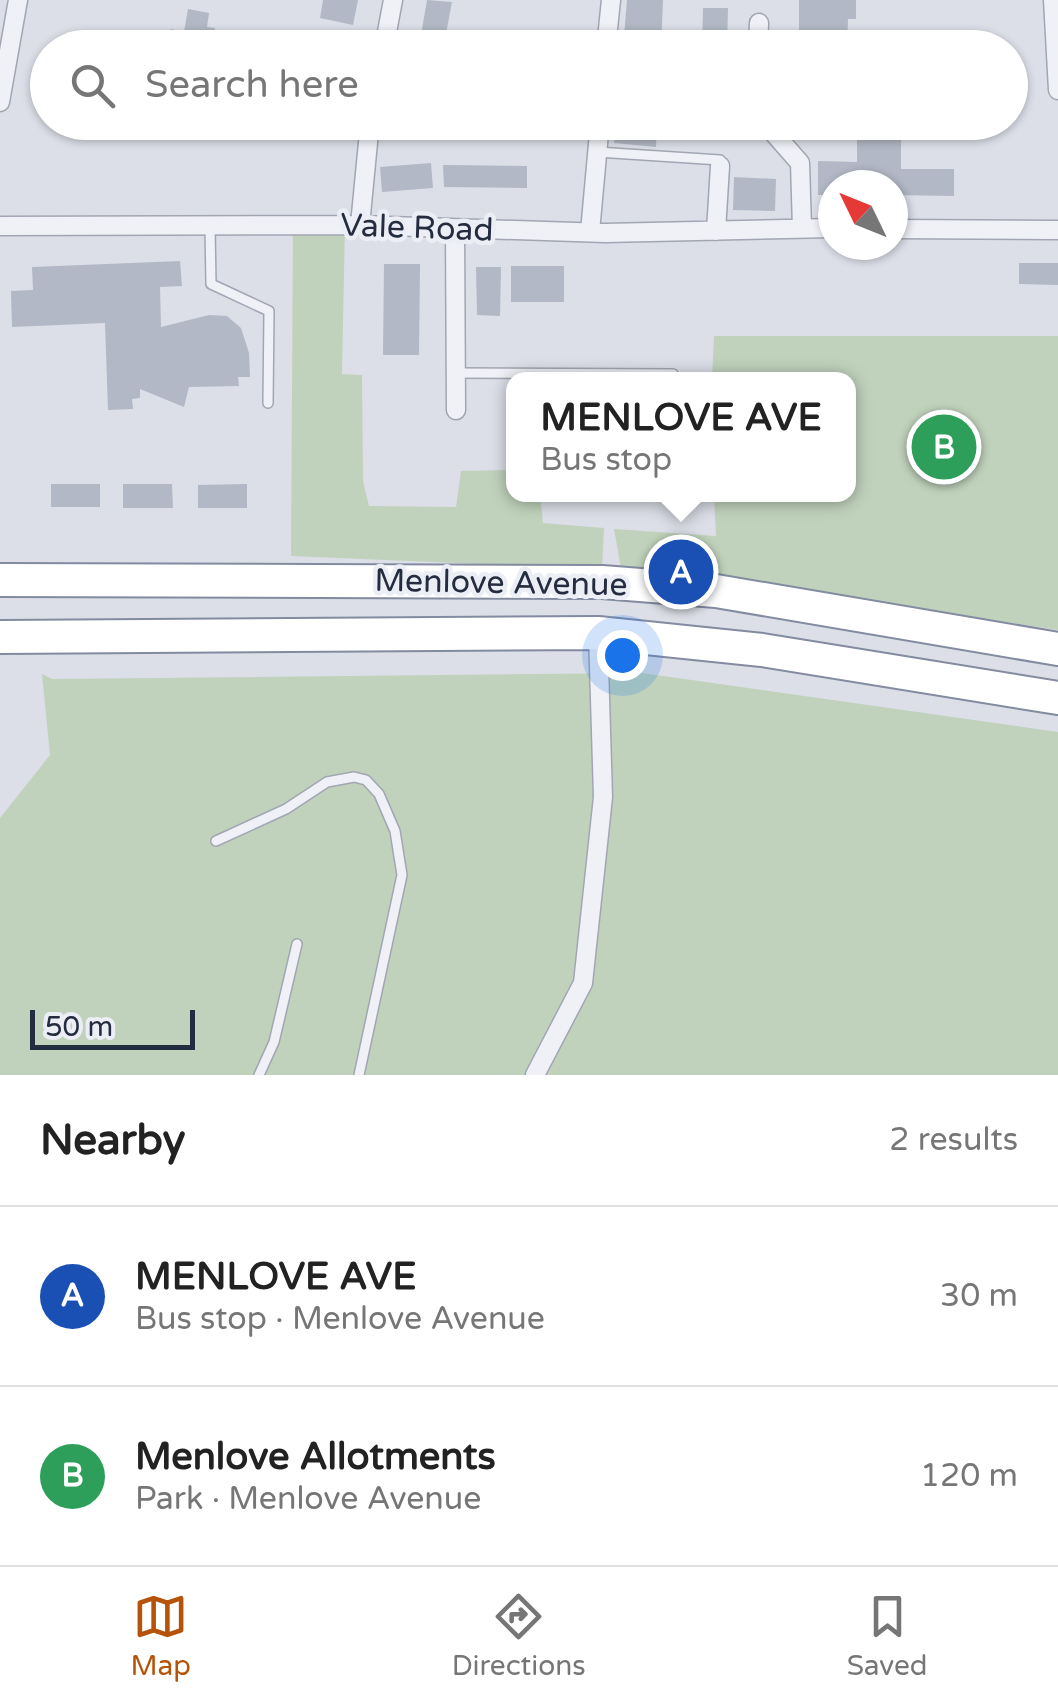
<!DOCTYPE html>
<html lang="en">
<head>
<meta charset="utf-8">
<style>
  body { margin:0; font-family:"Varela Round",sans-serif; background:#f6f6f6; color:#222 }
  .compass { position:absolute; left:818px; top:170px; width:90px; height:90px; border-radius:50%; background:#fff; box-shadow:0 2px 8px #0004; rotate:313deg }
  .scale { position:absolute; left:30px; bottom:25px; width:165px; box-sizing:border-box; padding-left:10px; border:5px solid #242c3f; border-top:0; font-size:28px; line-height:35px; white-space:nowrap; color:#242c3f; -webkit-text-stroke:8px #ebeef5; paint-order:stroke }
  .you { position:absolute; left:622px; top:655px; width:35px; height:35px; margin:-25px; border:8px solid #fff; border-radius:50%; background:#1a73e8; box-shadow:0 0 0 15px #1a73e833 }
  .badge { display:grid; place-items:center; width:65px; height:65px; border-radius:50%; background:#b45309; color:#fff; font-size:32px; font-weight:700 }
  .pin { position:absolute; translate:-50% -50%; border:5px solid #fff; box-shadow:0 2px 10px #0006 }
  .popup { position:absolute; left:506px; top:372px; width:350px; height:130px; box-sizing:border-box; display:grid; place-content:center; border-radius:20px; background:#fff; filter:drop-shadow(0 2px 8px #0005); font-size:32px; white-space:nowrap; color:#767676 }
  .popup b { font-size:38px; color:#222 }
  .popup::after { content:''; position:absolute; left:50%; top:100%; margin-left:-20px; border:20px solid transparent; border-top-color:#fff }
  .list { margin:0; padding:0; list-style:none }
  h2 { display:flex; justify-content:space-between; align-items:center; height:130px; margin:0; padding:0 40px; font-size:42px }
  h2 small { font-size:32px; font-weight:400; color:#767676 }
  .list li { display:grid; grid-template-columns:65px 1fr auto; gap:30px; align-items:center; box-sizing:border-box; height:180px; padding:0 40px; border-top:2px solid #e0e0e0 }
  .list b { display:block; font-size:38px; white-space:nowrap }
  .list p { margin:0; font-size:32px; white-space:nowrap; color:#767676 }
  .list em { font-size:32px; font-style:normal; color:#767676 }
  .icon { flex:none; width:55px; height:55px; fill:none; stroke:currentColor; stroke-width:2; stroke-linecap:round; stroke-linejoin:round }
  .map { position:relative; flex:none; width:1058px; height:1075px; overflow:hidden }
  .search { position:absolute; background:#fff; box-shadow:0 2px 8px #0004; left:30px; right:30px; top:30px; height:110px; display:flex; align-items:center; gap:25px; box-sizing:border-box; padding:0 35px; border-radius:55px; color:#767676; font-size:38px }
  .sheet { height:490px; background:#fff }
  nav { display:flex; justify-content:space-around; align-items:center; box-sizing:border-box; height:140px; border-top:2px solid #e0e0e0; background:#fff; font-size:28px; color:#767676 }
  nav a { display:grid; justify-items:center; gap:5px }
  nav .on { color:#b45309 }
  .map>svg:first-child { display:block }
  .green { fill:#c0d2bc }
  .building { fill:#b2b8c5 }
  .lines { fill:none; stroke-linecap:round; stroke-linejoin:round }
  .lane-casing { stroke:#a1a6b2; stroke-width:12 }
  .street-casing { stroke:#a1a6b2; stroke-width:21 }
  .highway-casing { stroke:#828ba0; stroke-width:36 }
  .lane { stroke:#eff1f6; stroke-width:9 }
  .street { stroke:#eff1f6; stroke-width:18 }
  .highway { stroke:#fff; stroke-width:32 }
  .labels { text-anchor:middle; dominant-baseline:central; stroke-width:9; stroke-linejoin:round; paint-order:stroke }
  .street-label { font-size:32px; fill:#242c3f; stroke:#ebeef5 }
</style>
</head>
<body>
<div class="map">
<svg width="1058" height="1075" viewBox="0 0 1058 1075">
  <rect width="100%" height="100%" fill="#dcdfe8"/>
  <!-- green -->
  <path class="green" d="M 293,225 L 345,225 L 342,374 L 362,375 L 363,481 L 369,506 L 456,507 L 461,471 L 513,470 L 514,494 L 540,495 L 543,523 L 604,528 L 602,569 L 291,556 Z
    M 714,336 L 1058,336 L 1058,630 L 861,600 L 622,574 L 614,529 L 716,536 L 714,495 L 848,494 L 848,380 L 712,379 Z
    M 642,673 L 1058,732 L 1058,1075 L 0,1075 L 0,818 L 50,755 L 42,674 L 52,679 Z"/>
  <!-- building -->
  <path class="building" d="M 323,0 L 358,0 L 353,25 L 320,18 Z
    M 427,0 L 452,2 L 445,39 L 421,35 Z
    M 627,0 L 663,0 L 661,48 L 623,48 Z
    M 799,0 L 856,0 L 856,19 L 848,19 L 847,48 L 799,48 Z
    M 703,8 L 728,8 L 727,48 L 702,48 Z
    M 188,9 L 209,13 L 207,27 L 215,28 L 213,39 L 223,41 L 222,48 L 167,45 L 171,29 L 184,32 Z
    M 328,30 L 352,35 L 349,48 L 325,48 Z
    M 403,122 L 427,122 L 424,137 L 401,132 Z
    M 616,122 L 657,122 L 656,147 L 614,143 Z
    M 706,122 L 731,122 L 731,140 L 706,140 Z
    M 857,122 L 901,122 L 901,169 L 954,169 L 954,196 L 893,195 L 893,185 L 833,185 L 833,195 L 818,195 L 818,161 L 857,162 Z
    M 431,163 L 433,188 L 382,192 L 380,167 Z
    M 443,165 L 527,166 L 527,188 L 444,187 Z
    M 734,177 L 776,179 L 775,211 L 733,210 Z
    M 180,261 L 182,286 L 160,287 L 161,327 L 209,315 L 227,316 L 241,328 L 249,353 L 250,377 L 238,377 L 239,386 L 189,387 L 184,407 L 140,389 L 140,398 L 132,399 L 133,409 L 108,410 L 105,323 L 12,327 L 11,291 L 33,290 L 32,267 Z
    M 1019,263 L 1058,263 L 1058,285 L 1019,284 Z
    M 384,264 L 420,264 L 419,355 L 383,355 Z
    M 511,266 L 564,266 L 564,302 L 511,302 Z
    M 476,267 L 501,267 L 500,316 L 477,315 Z
    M 51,484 L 100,484 L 100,507 L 51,507 Z
    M 123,484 L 172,484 L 173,508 L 123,508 Z
    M 247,484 L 247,508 L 198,508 L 198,485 Z"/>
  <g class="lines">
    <defs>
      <path id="lane" d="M 597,152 L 720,160 L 720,164
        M 210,227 L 211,284 L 269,311 L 268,403
        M 455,373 L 673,374
        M 216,841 L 286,809 L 327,782 L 354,777 L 366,780 L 379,794 L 395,831 L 402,875 L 359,1075
        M 259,1075 L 274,1042 L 297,944"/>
      <path id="street" d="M 1053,0 L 1058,90
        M 384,48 L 393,0
        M 606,48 L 611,0
        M 758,48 L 759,23
        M 0,102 L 18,0
        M 764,122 L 800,163 L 802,228
        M 360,225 L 370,122
        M 0,226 L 360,225 L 605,233 L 833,228
        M 893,229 L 1058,230
        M 455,230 L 456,410
        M 716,231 L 720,166
        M 590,232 L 600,122
        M 535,1075 L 583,983 L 603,797 L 598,633"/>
      <path id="highway" d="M 0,580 L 602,582 L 716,591 L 1058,649
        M 0,637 L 598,633 L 762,650 L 1058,698"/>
    </defs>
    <!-- lane casing -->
    <use href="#lane" class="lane-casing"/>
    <!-- street casing -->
    <use href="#street" class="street-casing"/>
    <!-- highway casing -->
    <use href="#highway" class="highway-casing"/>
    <!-- lane -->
    <use href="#lane" class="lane"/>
    <!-- street -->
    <use href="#street" class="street"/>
    <!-- highway -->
    <use href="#highway" class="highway"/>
  </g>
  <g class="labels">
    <!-- street labels -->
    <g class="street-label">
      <text transform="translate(417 228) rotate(2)">Vale Road</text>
      <text transform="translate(501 583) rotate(1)">Menlove Avenue</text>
    </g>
  </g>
</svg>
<svg class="compass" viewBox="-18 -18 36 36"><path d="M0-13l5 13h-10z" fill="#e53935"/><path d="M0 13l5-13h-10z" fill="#767676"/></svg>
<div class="scale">50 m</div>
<div class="you"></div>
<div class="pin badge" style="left:681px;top:572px;background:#1a4fb4">A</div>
<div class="popup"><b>MENLOVE AVE</b>Bus stop</div>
<div class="pin badge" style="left:944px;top:447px;background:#2e9e5b">B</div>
<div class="search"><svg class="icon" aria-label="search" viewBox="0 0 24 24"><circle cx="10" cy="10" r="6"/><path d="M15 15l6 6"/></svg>Search here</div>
</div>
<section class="sheet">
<h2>Nearby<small>2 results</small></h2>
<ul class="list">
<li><span class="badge" style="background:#1a4fb4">A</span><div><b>MENLOVE AVE</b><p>Bus stop · Menlove Avenue</p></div><em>30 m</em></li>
<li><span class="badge" style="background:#2e9e5b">B</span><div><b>Menlove Allotments</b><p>Park · Menlove Avenue</p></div><em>120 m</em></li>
</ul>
</section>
<nav>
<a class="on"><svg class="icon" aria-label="map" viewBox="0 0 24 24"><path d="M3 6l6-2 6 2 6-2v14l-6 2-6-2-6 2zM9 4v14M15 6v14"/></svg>Map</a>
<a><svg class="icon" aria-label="directions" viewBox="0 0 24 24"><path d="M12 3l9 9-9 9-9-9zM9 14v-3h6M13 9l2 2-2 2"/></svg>Directions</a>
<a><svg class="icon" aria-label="saved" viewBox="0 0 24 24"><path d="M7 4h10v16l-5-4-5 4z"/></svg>Saved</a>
</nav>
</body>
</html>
